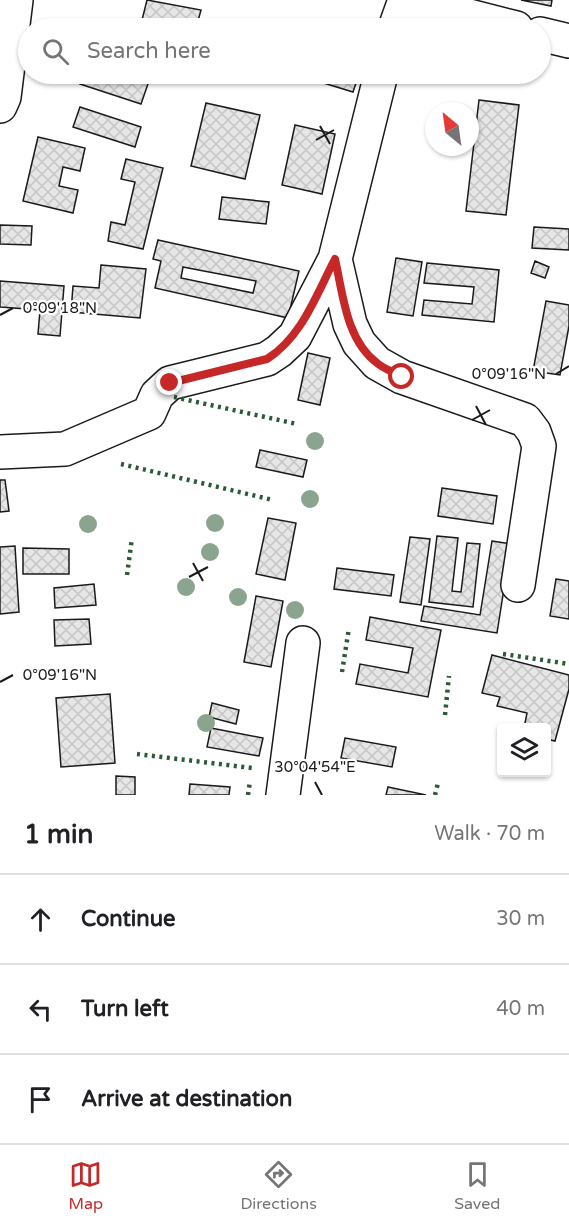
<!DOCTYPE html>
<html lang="en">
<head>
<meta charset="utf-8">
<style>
  body { margin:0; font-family:"Varela Round",sans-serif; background:#f6f6f6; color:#202124 }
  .controls { position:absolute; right:18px; bottom:18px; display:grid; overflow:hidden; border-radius:6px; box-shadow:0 2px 4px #0004 }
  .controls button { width:54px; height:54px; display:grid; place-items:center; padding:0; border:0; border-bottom:2px solid #e0e0e0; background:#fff; color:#202124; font:30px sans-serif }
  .compass { position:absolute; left:425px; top:102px; width:54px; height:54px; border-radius:50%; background:#fff; box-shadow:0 2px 4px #0004; rotate:331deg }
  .stop { position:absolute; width:18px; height:18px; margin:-14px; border:4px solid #c62828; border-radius:50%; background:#fff }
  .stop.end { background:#c62828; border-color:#fff; box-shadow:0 2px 6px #0008 }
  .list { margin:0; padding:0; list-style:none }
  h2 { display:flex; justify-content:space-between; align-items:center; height:78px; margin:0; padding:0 24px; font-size:26px }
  h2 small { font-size:20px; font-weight:400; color:#757577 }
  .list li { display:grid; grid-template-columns:39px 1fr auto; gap:18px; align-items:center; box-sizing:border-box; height:90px; padding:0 24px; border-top:2px solid #e0e0e0 }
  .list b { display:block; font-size:22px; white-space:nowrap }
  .list em { font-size:20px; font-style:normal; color:#757577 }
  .icon { flex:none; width:33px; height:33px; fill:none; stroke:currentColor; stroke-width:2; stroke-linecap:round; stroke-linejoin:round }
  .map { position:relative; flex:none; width:569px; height:795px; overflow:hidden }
  .search { position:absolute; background:#fff; box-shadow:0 2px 4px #0004; left:18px; right:18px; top:18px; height:66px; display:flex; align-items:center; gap:15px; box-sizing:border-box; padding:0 21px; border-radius:33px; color:#757577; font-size:22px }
  .sheet { height:348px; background:#fff }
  nav { display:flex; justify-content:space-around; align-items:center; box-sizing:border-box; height:84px; border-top:2px solid #e0e0e0; background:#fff; font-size:16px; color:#757577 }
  nav a { display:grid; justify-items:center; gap:3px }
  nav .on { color:#c62828 }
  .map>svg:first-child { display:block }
  .building { fill:url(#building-cross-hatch); stroke:#1a1a1a; stroke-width:1.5; fill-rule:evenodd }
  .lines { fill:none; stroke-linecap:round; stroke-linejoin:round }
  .minor-casing { stroke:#1a1a1a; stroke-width:36 }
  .minor { stroke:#fff; stroke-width:33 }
  .hedge { stroke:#2b5a34; stroke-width:4.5; stroke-dasharray:3 4.5; stroke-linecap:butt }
  .tree { fill:#8aa48f }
  .route { stroke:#c62828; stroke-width:8 }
  .ticks { fill:none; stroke:#1a1a1a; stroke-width:2 }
  .ticks-label { font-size:15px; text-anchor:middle; fill:#1a1a1a; stroke:#fff; stroke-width:4.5; stroke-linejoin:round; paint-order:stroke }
</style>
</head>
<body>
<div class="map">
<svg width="569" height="795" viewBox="0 0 569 795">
  <defs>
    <pattern id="building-cross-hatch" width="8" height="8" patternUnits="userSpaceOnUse" patternTransform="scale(1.5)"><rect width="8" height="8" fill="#e6e6e6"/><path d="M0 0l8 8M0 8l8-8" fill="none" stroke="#c5c5c5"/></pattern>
  </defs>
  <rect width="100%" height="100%" fill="#fff"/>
  <!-- building -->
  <path class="building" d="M 147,0 L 201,10 L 196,28 L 140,28 Z
    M 521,0 L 552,0 L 551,6 Z
    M 84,74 L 135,74 L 150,78 L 141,104 L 80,84 Z
    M 305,74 L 359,74 L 353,92 L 304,77 Z
    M 479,100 L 519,105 L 506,215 L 466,211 Z
    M 206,103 L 260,115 L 245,179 L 191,166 Z
    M 80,107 L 141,127 L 135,147 L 73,127 Z
    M 295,125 L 335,134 L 322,194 L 282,185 Z
    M 38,137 L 85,148 L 80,171 L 63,167 L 59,186 L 78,190 L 73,213 L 23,201 Z
    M 126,159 L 163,168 L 143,249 L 108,241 L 111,222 L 125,225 L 135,182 L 121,179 Z
    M 222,197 L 269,202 L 266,224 L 219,219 Z
    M 0,225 L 32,226 L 31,245 L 0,244 Z
    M 534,227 L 569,229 L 569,250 L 532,248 Z
    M 158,240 L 299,271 L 288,318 L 155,288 L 161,261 L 153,259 ZM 183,267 L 256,281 L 253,293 L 181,278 Z
    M 396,258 L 422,262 L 413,316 L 387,312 Z
    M 535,261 L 549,267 L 545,278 L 531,273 Z
    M 427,263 L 499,270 L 494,322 L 422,315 L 424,300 L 472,304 L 474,287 L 424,283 Z
    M 101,265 L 146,269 L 140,318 L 71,312 L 73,286 L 99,288 Z
    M 0,281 L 64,286 L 60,336 L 38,334 L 40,310 L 0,307 Z
    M 546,301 L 569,305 L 569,326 L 560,375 L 533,371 Z
    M 308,353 L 330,358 L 320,405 L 298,400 Z
    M 260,450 L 307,460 L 303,477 L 256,467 Z
    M 0,480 L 5,480 L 9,511 L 0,512 Z
    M 442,488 L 497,496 L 493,524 L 438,516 Z
    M 268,518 L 296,523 L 285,580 L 256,574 Z
    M 437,536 L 458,538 L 452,591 L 461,592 L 467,543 L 480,544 L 473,607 L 429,602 Z
    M 410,537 L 430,539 L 421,605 L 400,602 Z
    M 492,541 L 511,544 L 497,633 L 421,621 L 424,606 L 480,615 Z
    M 15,546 L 19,612 L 0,614 L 0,547 Z
    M 23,548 L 69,549 L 69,574 L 23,574 Z
    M 337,568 L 394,575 L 391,596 L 334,589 Z
    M 556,579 L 569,581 L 569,619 L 550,616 Z
    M 94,584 L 96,605 L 55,608 L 54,588 Z
    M 256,596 L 283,601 L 271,667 L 244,662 Z
    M 370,617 L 441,630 L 428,697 L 356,684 L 360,664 L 408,673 L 413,648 L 366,640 Z
    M 89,619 L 91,644 L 55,646 L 54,620 Z
    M 492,655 L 569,675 L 569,689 L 555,741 L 546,739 L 546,728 L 524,728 L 527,713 L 497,706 L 500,697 L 482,693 Z
    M 110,694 L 115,763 L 61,767 L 56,698 Z
    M 212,703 L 239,710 L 236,724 L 209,717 Z
    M 211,728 L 263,738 L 259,756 L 207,747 Z
    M 345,738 L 396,747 L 392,767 L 341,758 Z
    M 116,776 L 135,777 L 135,795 L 116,795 Z
    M 190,784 L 230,787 L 229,795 L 189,795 Z
    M 388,787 L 426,795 L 386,795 Z"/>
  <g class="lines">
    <defs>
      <path id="minor" d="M 406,0 L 516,28
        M 395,28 L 405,0
        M 540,34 L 569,41
        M 381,74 L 335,259 L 350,324 L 359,343 L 377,363 L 402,377 L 525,420 L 534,432 L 539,446 L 518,585
        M 0,106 L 4,97 L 16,0
        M 0,452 L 65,449 L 149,413 L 157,395 L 170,383 L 267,359 L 279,351 L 295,336 L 335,259
        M 283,795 L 303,643"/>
    </defs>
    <!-- minor casing -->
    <use href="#minor" class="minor-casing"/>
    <!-- minor -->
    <use href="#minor" class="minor"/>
    <!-- hedge -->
    <path class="hedge" d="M 174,397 L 297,424
      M 121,464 L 273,500
      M 127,575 L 132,538
      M 503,654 L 569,664
      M 342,672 L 349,628
      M 445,715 L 449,676
      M 137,754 L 252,768
      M 248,795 L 250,781
      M 435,795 L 438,783"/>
  </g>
  <!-- trees -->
  <g class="tree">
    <circle cx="315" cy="441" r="9"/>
    <circle cx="310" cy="499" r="9"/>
    <circle cx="215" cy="523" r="9"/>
    <circle cx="88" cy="524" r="9"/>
    <circle cx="210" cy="552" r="9"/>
    <circle cx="186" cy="587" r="9"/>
    <circle cx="238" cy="597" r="9"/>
    <circle cx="295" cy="610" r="9"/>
    <circle cx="206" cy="723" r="9"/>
  </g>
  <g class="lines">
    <!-- route -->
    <path class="route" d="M 170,383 L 267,359 C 302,337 316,295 335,259 C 343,294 346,340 377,363 C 384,369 394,372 402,377"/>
  </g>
  <!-- ticks -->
  <path class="ticks" d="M 320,126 L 330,144M 316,140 L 334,130M 0,315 L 13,308M 556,374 L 569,366M 476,406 L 486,425M 472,420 L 490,410M 193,563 L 203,581M 189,577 L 208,567M 0,682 L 13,675M 315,782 L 322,795"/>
  <g class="ticks-label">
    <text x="60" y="313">0°09'18"N</text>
    <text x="509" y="379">0°09'16"N</text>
    <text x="60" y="680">0°09'16"N</text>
    <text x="315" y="772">30°04'54"E</text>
  </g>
</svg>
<div class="controls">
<button><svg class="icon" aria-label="layers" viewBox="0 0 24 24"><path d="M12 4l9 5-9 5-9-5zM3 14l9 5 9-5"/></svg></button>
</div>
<svg class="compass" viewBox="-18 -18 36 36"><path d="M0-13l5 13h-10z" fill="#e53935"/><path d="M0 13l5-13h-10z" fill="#757577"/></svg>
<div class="stop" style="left:402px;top:377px"></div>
<div class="stop end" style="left:170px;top:383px"></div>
<div class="search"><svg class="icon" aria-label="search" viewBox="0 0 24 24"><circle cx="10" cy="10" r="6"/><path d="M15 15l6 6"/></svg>Search here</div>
</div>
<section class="sheet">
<h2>1 min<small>Walk · 70 m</small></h2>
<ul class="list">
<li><svg class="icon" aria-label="ahead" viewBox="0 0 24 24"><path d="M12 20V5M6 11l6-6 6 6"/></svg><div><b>Continue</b></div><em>30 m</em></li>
<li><svg class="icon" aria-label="left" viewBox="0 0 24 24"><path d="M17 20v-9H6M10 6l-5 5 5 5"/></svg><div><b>Turn left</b></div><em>40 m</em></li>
<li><svg class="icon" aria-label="arrive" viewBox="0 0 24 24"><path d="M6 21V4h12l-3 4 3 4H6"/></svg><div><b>Arrive at destination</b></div></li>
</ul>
</section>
<nav>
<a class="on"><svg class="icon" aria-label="map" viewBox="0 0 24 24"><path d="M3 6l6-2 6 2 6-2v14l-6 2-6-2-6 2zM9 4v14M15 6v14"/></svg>Map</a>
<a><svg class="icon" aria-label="directions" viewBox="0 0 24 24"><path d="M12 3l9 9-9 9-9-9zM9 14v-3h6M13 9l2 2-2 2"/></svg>Directions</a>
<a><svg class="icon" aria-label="saved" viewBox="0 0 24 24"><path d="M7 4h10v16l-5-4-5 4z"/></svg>Saved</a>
</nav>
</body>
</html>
